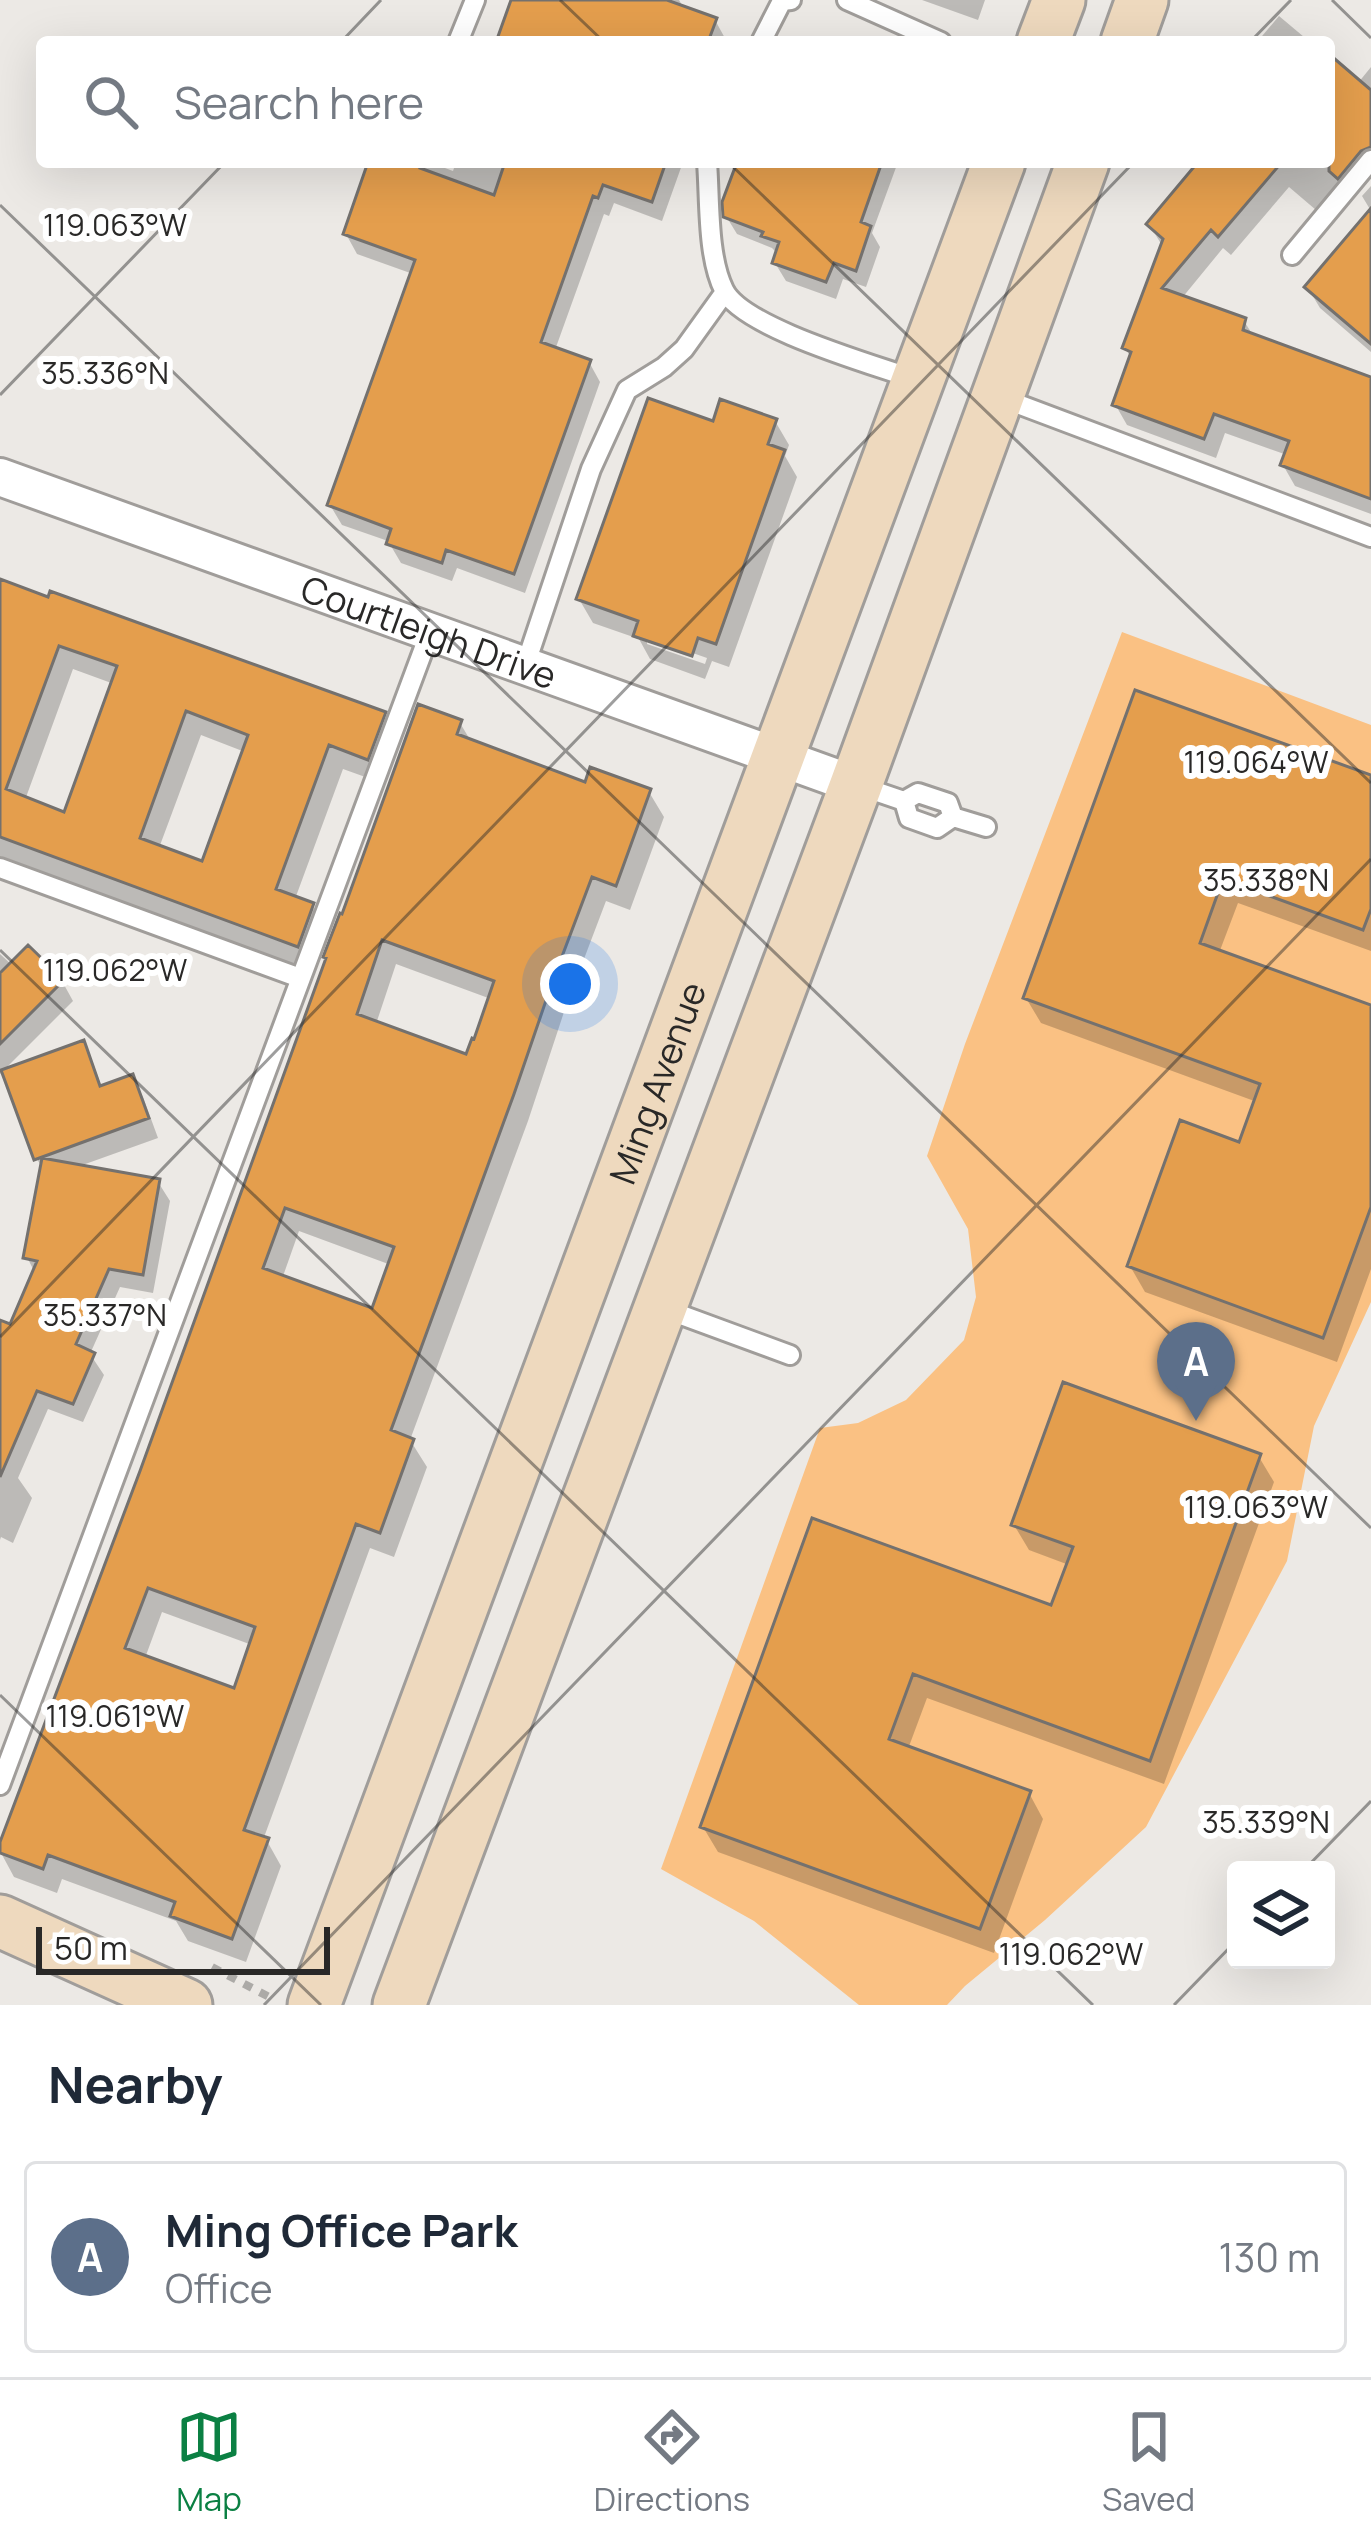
<!DOCTYPE html>
<html lang="en">
<head>
<meta charset="utf-8">
<style>
  body { margin:0; font-family:Manrope,sans-serif; background:#f6f6f7; color:#1f2937 }
  .controls { position:absolute; right:36px; bottom:36px; display:grid; overflow:hidden; border-radius:12px; box-shadow:0 12px 48px #0002 }
  .controls button { width:108px; height:108px; display:grid; place-items:center; padding:0; border:0; border-bottom:3px solid #e0e1e3; background:#fff; color:#1f2937; font:60px sans-serif }
  .scale { position:absolute; left:36px; bottom:30px; width:294px; box-sizing:border-box; padding-left:12px; border:6px solid #292827; border-top:0; font-size:33px; line-height:42px; white-space:nowrap; color:#292827; -webkit-text-stroke:9px #fff; paint-order:stroke }
  .you { position:absolute; left:570px; top:984px; width:42px; height:42px; margin:-30px; border:9px solid #fff; border-radius:50%; background:#1a73e8; box-shadow:0 0 0 18px #1a73e833 }
  .badge { display:grid; place-items:center; width:78px; height:78px; border-radius:50%; background:#0b8043; color:#fff; font-size:39px; font-weight:700 }
  .pin { position:absolute; translate:-50% -99px; filter:drop-shadow(0 3px 6px #0008) }
  .pin::after { content:''; position:absolute; top:63px; width:42px; height:36px; background:inherit; clip-path:polygon(0 0,100% 0,50% 100%) }
  .list { margin:0; padding:0; list-style:none }
  h2 { display:flex; justify-content:space-between; align-items:center; height:156px; margin:0; padding:0 48px; font-size:51px }
  h2 small { font-size:39px; font-weight:400; color:#747a83 }
  .list li { display:grid; grid-template-columns:78px 1fr auto; gap:36px; align-items:center; box-sizing:border-box; height:192px; margin:0 24px 24px; padding:0 24px; border:3px solid #e0e1e3; border-radius:12px }
  .list b { display:block; font-size:45px; white-space:nowrap }
  .list p { margin:0; font-size:39px; white-space:nowrap; color:#747a83 }
  .list em { font-size:39px; font-style:normal; color:#747a83 }
  .icon { flex:none; width:66px; height:66px; fill:none; stroke:currentColor; stroke-width:2; stroke-linecap:round; stroke-linejoin:round }
  .map { position:relative; flex:none; width:1371px; height:2005px; overflow:hidden }
  .search { position:absolute; background:#fff; box-shadow:0 12px 48px #0002; left:36px; right:36px; top:36px; height:132px; display:flex; align-items:center; gap:30px; box-sizing:border-box; padding:0 42px; border-radius:12px; color:#747a83; font-size:45px }
  .sheet { height:372px; background:#fff }
  nav { display:flex; justify-content:space-around; align-items:center; box-sizing:border-box; height:168px; border-top:3px solid #e0e1e3; background:#fff; font-size:33px; color:#747a83 }
  nav a { display:grid; justify-items:center; gap:6px }
  nav .on { color:#0b8043 }
  .map>svg:first-child { display:block }
  .green { fill:#fac183 }
  .shadow { fill:#0003; fill-rule:evenodd }
  .building { fill:#e49e4d; stroke:#74716e; stroke-width:3; fill-rule:evenodd }
  .lines { fill:none; stroke-linecap:round; stroke-linejoin:round }
  .lane-casing { stroke:#a09d9a; stroke-width:24 }
  .street-casing { stroke:#a09d9a; stroke-width:42 }
  .secondary-casing { stroke:#a09d9a; stroke-width:57 }
  .path { stroke:#acaaa7; stroke-width:8; stroke-dasharray:9 9; stroke-linecap:butt }
  .lane { stroke:#fff; stroke-width:18 }
  .street { stroke:#fff; stroke-width:36 }
  .secondary { stroke:#eed9be; stroke-width:51 }
  .ticks { fill:none; stroke:#292827; stroke-width:3; stroke-opacity:0.45 }
  .labels { text-anchor:middle; dominant-baseline:central; stroke-width:12; stroke-linejoin:round; paint-order:stroke }
  .street-label { font-size:36px; fill:#292827; stroke:#fff }
  .ticks-label { font-size:30px; text-anchor:middle; fill:#292827; stroke:#fff; stroke-width:12; stroke-linejoin:round; paint-order:stroke }
</style>
</head>
<body>
<div class="map">
<svg width="1371" height="2005" viewBox="0 0 1371 2005">
  <rect width="100%" height="100%" fill="#ece9e5"/>
  <!-- green -->
  <path class="green" d="M 1122,632 L 1371,725 L 1371,1302 L 1314,1426 L 1287,1561 L 1146,1827 L 1045,1920 L 965,1986 L 947,2005 L 859,2005 L 754,1921 L 661,1869 L 820,1428 L 858,1423 L 906,1400 L 964,1340 L 976,1297 L 968,1229 L 927,1156 L 965,1044 Z"/>
  <!-- shadow -->
  <path class="shadow" d="M 514,0 L 679,0 L 685,10 L 715,20 L 726,40 L 499,42 Z
    M 922,0 L 985,0 L 978,20 Z
    M 1279,16 L 1310,42 L 1257,42 Z
    M 1329,58 L 1358,83 L 1371,67 L 1371,174 L 1351,197 L 1337,185 L 1316,210 L 1289,187 L 1231,255 L 1223,248 L 1182,298 L 1244,321 L 1254,337 L 1371,380 L 1371,514 L 1295,486 L 1283,465 L 1287,455 L 1225,433 L 1216,458 L 1127,425 L 1115,404 L 1132,359 L 1125,348 L 1163,247 L 1149,224 L 1200,164 L 1197,162 L 1329,162 Z
    M 371,162 L 429,162 L 453,171 L 456,162 L 683,162 L 662,221 L 614,203 L 609,216 L 604,214 L 555,350 L 589,362 L 600,382 L 525,593 L 457,568 L 452,581 L 401,563 L 388,541 L 342,525 L 330,505 L 413,274 L 357,254 L 346,234 Z
    M 740,162 L 898,162 L 872,233 L 880,247 L 866,287 L 843,279 L 836,299 L 786,281 L 775,263 L 778,254 L 772,248 L 737,234 L 726,216 Z
    M 1371,186 L 1371,211 L 1362,196 Z
    M 1371,213 L 1371,352 L 1320,308 L 1308,288 Z
    M 775,421 L 789,445 L 785,456 L 797,477 L 729,667 L 712,661 L 705,679 L 650,659 L 639,639 L 593,623 L 579,599 L 715,425 ZM 647,637 L 707,658 L 705,664 L 647,644 Z
    M 0,582 L 384,715 L 398,740 L 382,783 L 343,769 L 295,899 L 312,906 L 327,931 L 312,971 L 0,856 ZM 73,669 L 114,684 L 65,816 L 25,800 ZM 201,735 L 245,752 L 204,864 L 159,848 Z
    M 460,723 L 472,743 L 587,786 L 649,792 L 664,817 L 630,910 L 606,901 L 565,1009 L 528,1121 L 410,1440 L 427,1467 L 394,1557 L 370,1548 L 263,1840 L 267,1841 L 281,1866 L 246,1962 L 188,1941 L 176,1921 L 62,1879 L 57,1893 L 14,1877 L 0,1851 ZM 396,964 L 491,999 L 467,1058 L 376,1024 ZM 299,1231 L 391,1265 L 374,1312 L 282,1279 ZM 162,1612 L 252,1645 L 236,1692 L 145,1658 Z
    M 1371,779 L 1371,951 L 1238,903 L 1219,953 L 1371,1008 L 1371,1269 L 1337,1362 L 1145,1292 L 1130,1266 L 1241,1145 L 1257,1102 L 1041,1023 L 1026,998 Z
    M 0,954 L 12,965 L 62,981 L 73,1001 L 0,1074 Z
    M 82,1044 L 93,1063 L 102,1088 L 132,1077 L 143,1097 L 158,1138 L 77,1167 L 158,1182 L 170,1201 L 153,1293 L 120,1287 L 90,1354 L 104,1375 L 83,1422 L 48,1409 L 18,1478 L 32,1498 L 13,1543 L 1,1537 L 0,1540 L 0,1323 L 11,1328 L 35,1273 L 27,1257 L 43,1169 L 37,1159 Z
    M 1259,1457 L 1274,1482 L 1164,1784 L 927,1698 L 908,1749 L 1029,1793 L 1043,1819 L 994,1953 L 718,1852 L 703,1827 L 813,1522 L 1053,1609 L 1069,1565 L 1029,1550 L 1014,1525 Z"/>
  <!-- building -->
  <path class="building" d="M 511,0 L 667,0 L 717,18 L 708,42 L 496,42 Z
    M 1329,54 L 1371,90 L 1371,147 L 1361,151 L 1338,179 L 1329,171 Z
    M 368,162 L 422,162 L 420,168 L 494,195 L 505,162 L 666,162 L 652,202 L 603,185 L 598,198 L 593,196 L 541,342 L 591,360 L 514,574 L 446,550 L 442,563 L 386,544 L 391,529 L 327,505 L 415,260 L 343,234 Z
    M 737,162 L 882,162 L 861,222 L 871,226 L 856,271 L 834,263 L 826,282 L 772,263 L 779,242 L 761,236 L 763,232 L 723,217 L 722,202 Z
    M 1198,162 L 1282,162 L 1218,237 L 1211,230 L 1162,288 L 1246,318 L 1243,330 L 1371,377 L 1371,499 L 1280,465 L 1289,441 L 1214,414 L 1204,439 L 1112,405 L 1131,352 L 1122,348 L 1163,239 L 1146,224 Z
    M 1371,208 L 1371,344 L 1304,287 Z
    M 648,398 L 713,421 L 720,399 L 777,419 L 768,444 L 785,450 L 716,644 L 698,638 L 692,656 L 633,636 L 638,621 L 576,599 Z
    M 0,579 L 48,597 L 50,591 L 386,712 L 368,760 L 329,745 L 276,889 L 314,903 L 298,947 L 0,837 ZM 59,646 L 117,666 L 64,812 L 6,789 ZM 186,711 L 248,735 L 202,861 L 140,838 Z
    M 1135,690 L 1371,775 L 1371,909 L 1363,930 L 1223,879 L 1200,943 L 1371,1005 L 1371,1207 L 1323,1338 L 1127,1266 L 1180,1120 L 1239,1142 L 1260,1084 L 1023,998 Z
    M 418,704 L 462,720 L 457,734 L 585,782 L 590,767 L 651,789 L 616,886 L 592,877 L 552,983 L 514,1094 L 391,1430 L 414,1439 L 380,1533 L 356,1524 L 244,1830 L 269,1838 L 232,1939 L 170,1916 L 175,1902 L 48,1855 L 43,1869 L 0,1853 L 0,1842 L 140,1471 L 326,958 L 323,957 L 340,913 L 342,914 ZM 382,940 L 494,981 L 474,1039 L 472,1038 L 466,1054 L 357,1014 ZM 285,1208 L 394,1247 L 372,1308 L 263,1268 ZM 148,1588 L 255,1627 L 234,1688 L 125,1648 Z
    M 28,945 L 64,980 L 0,1044 L 0,973 Z
    M 84,1040 L 100,1086 L 133,1074 L 149,1118 L 34,1160 L 1,1070 Z
    M 42,1158 L 160,1179 L 143,1275 L 109,1269 L 76,1344 L 95,1353 L 73,1404 L 37,1391 L 0,1477 L 0,1320 L 10,1324 L 37,1261 L 23,1258 Z
    M 1063,1382 L 1261,1454 L 1150,1761 L 913,1674 L 889,1739 L 1031,1791 L 980,1929 L 700,1827 L 812,1518 L 1051,1605 L 1073,1547 L 1011,1525 Z"/>
  <g class="lines">
    <defs>
      <path id="lane" d="M 847,0 L 941,42
        M 458,42 L 475,0
        M 761,42 L 782,1 L 791,0
        M 707,162 C 710,200 707,256 724,290 C 743,328 872,364 914,379
        M 1292,255 L 1371,160
        M 1002,398 L 1371,537
        M 525,666 L 591,469 L 627,390 L 664,367 L 684,349 L 725,292
        M 860,786 L 904,801 L 918,793 L 948,803 L 953,817 L 986,827
        M 904,801 L 909,818 L 937,828 L 953,817
        M 0,868 L 300,978
        M 665,1309 L 790,1355
        M 0,1785 L 430,632"/>
      <g id="street">
        <path id="s1" d="M 0,477 L 856,785"/>
      </g>
      <g id="secondary">
        <path d="M 1043,42 L 1059,0"/>
        <path d="M 1127,42 L 1142,0"/>
        <path d="M 0,1921 L 186,2005"/>
        <path id="s2" d="M 314,2005 L 999,162"/>
        <path d="M 399,2005 L 856,785 L 1083,162"/>
      </g>
    </defs>
    <!-- lane casing -->
    <use href="#lane" class="lane-casing"/>
    <!-- street casing -->
    <use href="#street" class="street-casing"/>
    <!-- secondary casing -->
    <use href="#secondary" class="secondary-casing"/>
    <!-- path -->
    <path class="path" d="M 212,1967 L 273,1999"/>
    <!-- lane -->
    <use href="#lane" class="lane"/>
    <!-- street -->
    <use href="#street" class="street"/>
    <!-- secondary -->
    <use href="#secondary" class="secondary"/>
  </g>
  <!-- ticks -->
  <path class="ticks" d="M 560,0 L 604,42M 1332,0 L 1371,38M 341,42 L 381,0M 1250,42 L 1291,0M 728,162 L 1371,783M 0,205 L 1371,1528M 0,395 L 225,162M 0,950 L 1093,2005M 0,1337 L 1134,162M 0,1695 L 321,2005M 1304,1870 L 1371,1801M 264,2005 L 1371,859M 1174,2005 L 1236,1941"/>
  <g class="labels">
    <!-- street labels -->
    <g class="street-label">
      <text stroke="none"><textPath href="#s1" startOffset="456">Courtleigh Drive</textPath></text>
      <text stroke="none"><textPath href="#s2" startOffset="984">Ming Avenue</textPath></text>
    </g>
  </g>
  <g class="ticks-label">
    <text x="115" y="236">119.063°W</text>
    <text x="105" y="384">35.336°N</text>
    <text x="1256" y="773">119.064°W</text>
    <text x="1266" y="891">35.338°N</text>
    <text x="115" y="981">119.062°W</text>
    <text x="105" y="1326">35.337°N</text>
    <text x="1256" y="1518">119.063°W</text>
    <text x="115" y="1727">119.061°W</text>
    <text x="1266" y="1833">35.339°N</text>
    <text x="1071" y="1965">119.062°W</text>
  </g>
</svg>
<div class="controls">
<button><svg class="icon" aria-label="layers" viewBox="0 0 24 24"><path d="M12 4l9 5-9 5-9-5zM3 14l9 5 9-5"/></svg></button>
</div>
<div class="scale">50 m</div>
<div class="you"></div>
<div class="pin badge" style="left:1196px;top:1421px;background:#5c6f8a">A</div>
<div class="search"><svg class="icon" aria-label="search" viewBox="0 0 24 24"><circle cx="10" cy="10" r="6"/><path d="M15 15l6 6"/></svg>Search here</div>
</div>
<section class="sheet">
<h2>Nearby<small></small></h2>
<ul class="list">
<li><span class="badge" style="background:#5c6f8a">A</span><div><b>Ming Office Park</b><p>Office</p></div><em>130 m</em></li>
</ul>
</section>
<nav>
<a class="on"><svg class="icon" aria-label="map" viewBox="0 0 24 24"><path d="M3 6l6-2 6 2 6-2v14l-6 2-6-2-6 2zM9 4v14M15 6v14"/></svg>Map</a>
<a><svg class="icon" aria-label="directions" viewBox="0 0 24 24"><path d="M12 3l9 9-9 9-9-9zM9 14v-3h6M13 9l2 2-2 2"/></svg>Directions</a>
<a><svg class="icon" aria-label="saved" viewBox="0 0 24 24"><path d="M7 4h10v16l-5-4-5 4z"/></svg>Saved</a>
</nav>
</body>
</html>
